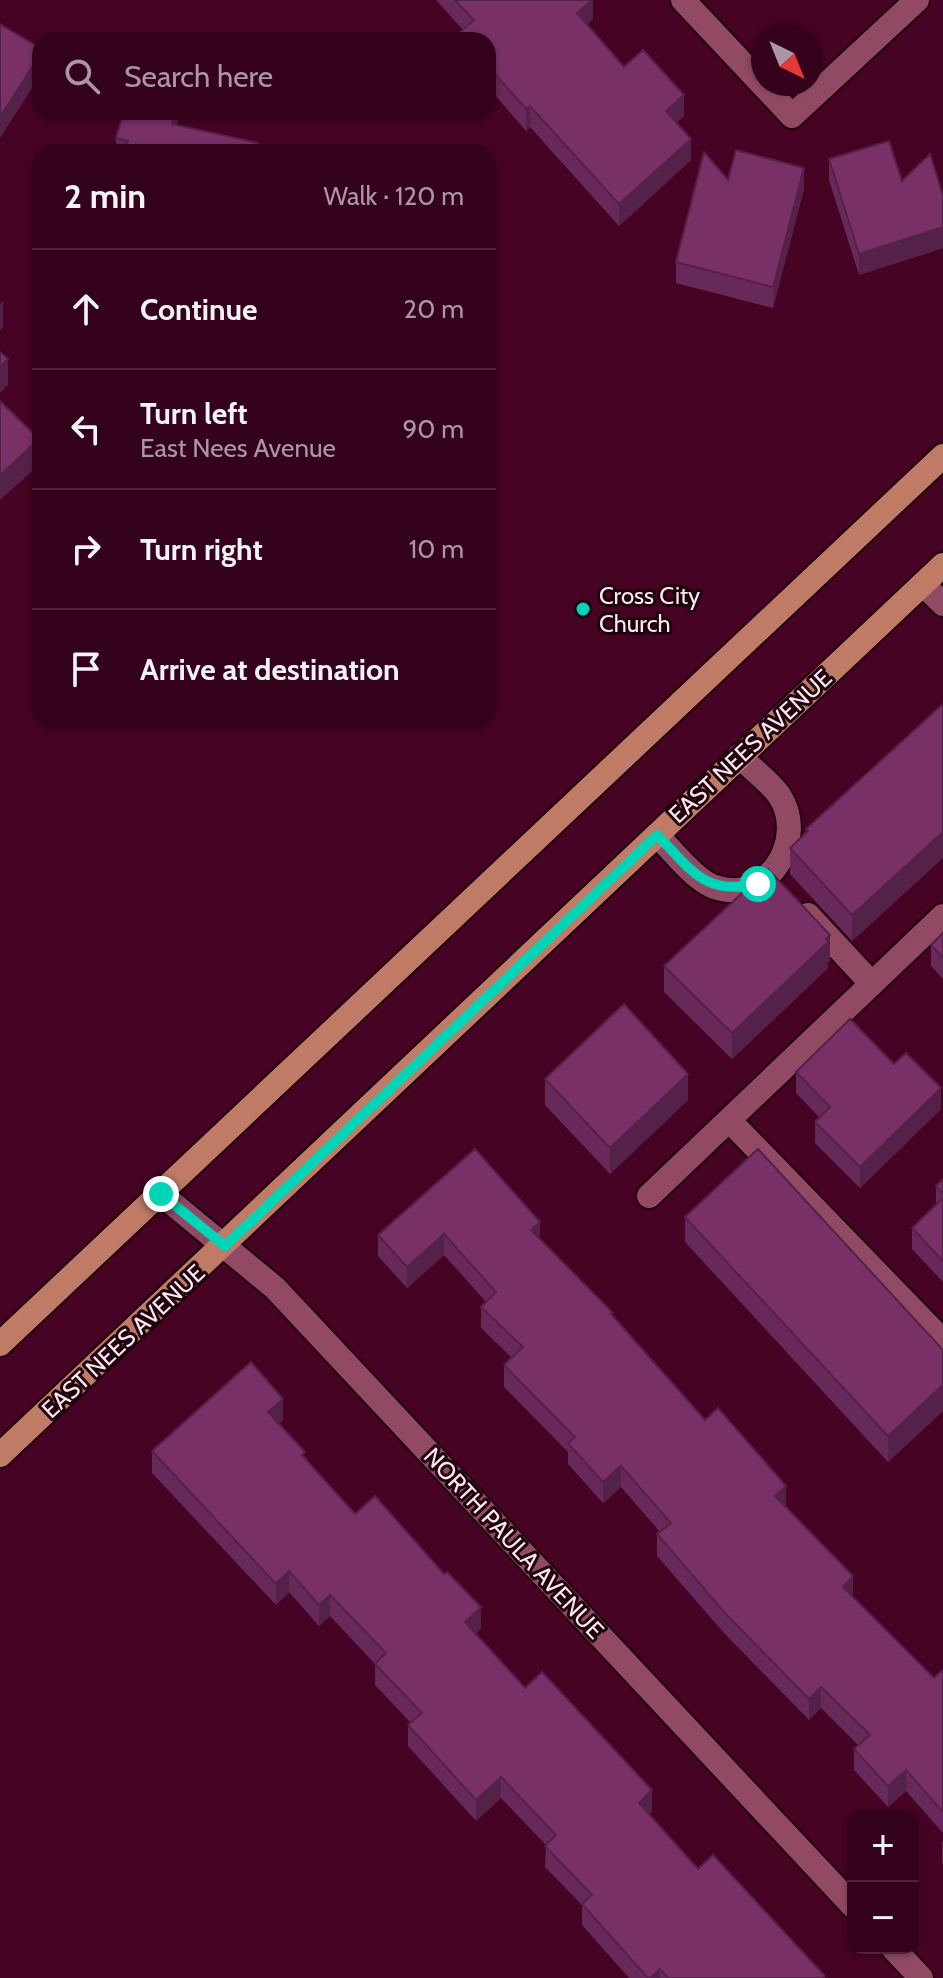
<!DOCTYPE html>
<html lang="en">
<head>
<meta charset="utf-8">
<style>
  body { margin:0; font-family:Cabin,sans-serif; background:#3d0c24; color:#f1f3f6 }
  .controls { position:absolute; right:24px; bottom:24px; display:grid; overflow:hidden; border-radius:16px; box-shadow:0 2px 6px #0004 }
  .controls button { width:72px; height:72px; display:grid; place-items:center; padding:0; border:0; border-bottom:2px solid #4f243a; background:#35021b; color:#f1f3f6; font:40px sans-serif }
  .compass { position:absolute; left:751px; top:24px; width:72px; height:72px; border-radius:50%; background:#35021b; box-shadow:0 2px 6px #0004; rotate:137deg }
  .stop { position:absolute; width:24px; height:24px; margin:-18px; border:6px solid #00d5b7; border-radius:50%; background:#fff }
  .stop.end { background:#00d5b7; border-color:#fff; box-shadow:0 2px 8px #0008 }
  .list { margin:0; padding:0; list-style:none }
  h2 { display:flex; justify-content:space-between; align-items:center; height:104px; margin:0; padding:0 32px; font-size:34px }
  h2 small { font-size:26px; font-weight:400; color:#aa97a3 }
  .list li { display:grid; grid-template-columns:52px 1fr auto; gap:24px; align-items:center; box-sizing:border-box; height:120px; padding:0 32px; border-top:2px solid #4f243a }
  .list b { display:block; font-size:30px; white-space:nowrap }
  .list p { margin:0; font-size:26px; white-space:nowrap; color:#aa97a3 }
  .list em { font-size:26px; font-style:normal; color:#aa97a3 }
  .icon { flex:none; width:44px; height:44px; fill:none; stroke:currentColor; stroke-width:2; stroke-linecap:round; stroke-linejoin:round }
  .map { position:relative; flex:none; width:943px; height:1978px; overflow:hidden }
  .search { position:absolute; background:#35021b; box-shadow:0 2px 6px #0004; left:32px; top:32px; width:464px; height:88px; display:flex; align-items:center; gap:20px; box-sizing:border-box; padding:0 28px; border-radius:24px; color:#aa97a3; font-size:30px }
  .panel { position:absolute; background:#35021b; box-shadow:0 2px 6px #0004; left:32px; top:144px; width:464px; height:584px; border-radius:24px }
  .map>svg:first-child { display:block }
  .lines { fill:none; stroke-linecap:round; stroke-linejoin:round }
  .minor-casing { stroke:#20010e; stroke-width:28 }
  .major-casing { stroke:#20010e; stroke-width:28 }
  .minor { stroke:#914964; stroke-width:24 }
  .major { stroke:#c07b66; stroke-width:24 }
  .wall { fill:#672959 }
  .shaded-wall { fill:#542248 }
  .building { fill:#783067; stroke:#542248; stroke-width:2 }
  .route { stroke:#00d5b7; stroke-width:10 }
  .poi-dot { fill:#00d5b7; stroke:#1d030e; stroke-width:3 }
  .labels { text-anchor:middle; dominant-baseline:central; stroke-width:6; stroke-linejoin:round; paint-order:stroke }
  .poi-label { font-size:24px; fill:#ffe5ec; stroke:#1d030e; text-anchor:start }
  .street-label { font-size:24px; fill:#ffe5ec; stroke:#1d030e }
</style>
</head>
<body>
<div class="map">
<svg width="943" height="1978" viewBox="0 0 943 1978">
  <rect width="100%" height="100%" fill="#470324"/>
  <g class="lines">
    <defs>
      <path id="minor" d="M 683,0 L 792,116 L 917,0
        M 923,584 L 943,604
        M 657,835 C 671,849 694,879 712,886 C 766,908 809,839 779,795 C 769,781 751,768 739,756
        M 808,915 L 872,984
        M 729,1120 L 943,1341
        M 161,1194 L 275,1288 L 853,1906
        M 649,1196 L 943,916
        M 893,1948 L 921,1978"/>
      <path id="major" d="M 0,1344 L 943,456
        M 0,1455 L 943,565"/>
    </defs>
    <!-- minor casing -->
    <use href="#minor" class="minor-casing"/>
    <!-- major casing -->
    <use href="#major" class="major-casing"/>
    <!-- minor -->
    <use href="#minor" class="minor"/>
    <!-- major -->
    <use href="#major" class="major"/>
  </g>
  <!-- wall -->
  <path class="wall" d="M 436,0 L 593,0 L 593,19 L 587,25 L 624,67 L 684,116 L 677,122 L 691,160 L 619,226 L 530,127 L 526,131 L 488,87 L 488,40 L 459,40 L 459,33 L 463,30 Z
    M 178,112 L 177,125 L 258,152 L 116,152 L 116,138 Z
    M 829,159 L 902,181 L 943,196 L 943,248 L 859,275 L 829,180 Z
    M 728,180 L 804,189 L 773,308 L 676,283 L 676,262 Z
    M 943,704 L 943,858 L 852,941 L 790,874 L 790,848 L 806,832 L 806,829 Z
    M 943,933 L 943,979 L 931,966 L 931,945 Z
    M 830,961 L 828,962 L 828,968 L 732,1059 L 664,992 L 664,966 Z
    M 894,1064 L 941,1109 L 860,1188 L 815,1143 L 815,1122 L 820,1118 L 796,1093 L 796,1072 Z
    M 545,1079 L 688,1100 L 610,1174 L 545,1105 Z
    M 943,1179 L 943,1282 L 912,1249 L 912,1228 L 936,1205 L 936,1186 Z
    M 685,1217 L 943,1350 L 943,1411 L 888,1462 L 685,1242 Z
    M 540,1222 L 540,1240 L 613,1316 L 705,1420 L 786,1507 L 853,1597 L 934,1678 L 943,1670 L 943,1833 L 906,1791 L 888,1807 L 854,1770 L 854,1749 L 858,1745 L 821,1708 L 809,1720 L 724,1633 L 657,1556 L 657,1534 L 660,1532 L 621,1487 L 603,1503 L 568,1464 L 568,1452 L 504,1387 L 504,1365 L 512,1358 L 481,1328 L 481,1307 L 486,1302 L 444,1255 L 407,1288 L 378,1256 L 378,1235 Z
    M 283,1420 L 279,1424 L 305,1458 L 355,1514 L 481,1628 L 476,1634 L 525,1688 L 652,1811 L 649,1814 L 698,1869 L 825,1978 L 629,1978 L 582,1925 L 582,1905 L 545,1867 L 546,1845 L 501,1798 L 476,1821 L 408,1746 L 408,1725 L 411,1723 L 375,1685 L 375,1664 L 330,1616 L 319,1626 L 289,1592 L 276,1605 L 152,1473 L 152,1451 Z
    M 943,1841 L 943,1864 L 942,1863 L 942,1842 Z"/>
  <!-- shaded-wall -->
  <path class="shaded-wall" d="M 592,0 L 593,0 L 593,19 L 577,34 L 577,13 Z
    M 40,55 L 40,76 L 0,138 L 0,117 Z
    M 684,95 L 684,116 L 666,132 L 666,111 Z
    M 530,106 L 530,127 L 526,131 L 526,109 Z
    M 175,112 L 178,112 L 178,120 L 172,145 L 172,124 Z
    M 691,139 L 691,160 L 619,226 L 619,204 Z
    M 804,168 L 804,189 L 773,308 L 773,287 Z
    M 943,227 L 943,248 L 859,275 L 859,254 Z
    M 3,301 L 3,327 L 0,330 L 0,304 Z
    M 8,359 L 8,385 L 0,393 L 0,367 Z
    M 39,439 L 39,465 L 0,500 L 0,475 Z
    M 943,832 L 943,858 L 852,941 L 852,915 Z
    M 830,935 L 830,961 L 828,962 L 828,968 L 732,1059 L 732,1033 Z
    M 688,1074 L 688,1100 L 610,1174 L 610,1148 Z
    M 941,1088 L 941,1109 L 860,1188 L 860,1167 Z
    M 540,1222 L 540,1243 L 531,1230 Z
    M 444,1234 L 444,1255 L 407,1288 L 407,1267 Z
    M 943,1385 L 943,1411 L 888,1462 L 888,1436 Z
    M 283,1399 L 283,1420 L 268,1433 L 268,1412 Z
    M 621,1466 L 621,1487 L 603,1503 L 603,1482 Z
    M 786,1486 L 786,1507 L 775,1517 L 775,1496 Z
    M 289,1571 L 289,1592 L 276,1605 L 276,1584 Z
    M 853,1576 L 853,1598 L 843,1587 Z
    M 330,1595 L 330,1616 L 319,1626 L 319,1605 Z
    M 481,1607 L 481,1628 L 465,1643 L 465,1622 Z
    M 821,1687 L 821,1708 L 809,1720 L 809,1699 Z
    M 906,1770 L 906,1791 L 888,1807 L 888,1786 Z
    M 501,1777 L 501,1798 L 476,1821 L 476,1800 Z
    M 652,1790 L 652,1811 L 639,1824 L 639,1803 Z
    M 660,1969 L 660,1978 L 650,1978 Z"/>
  <!-- building -->
  <path class="building" d="M 455,0 L 592,0 L 577,13 L 624,67 L 643,50 L 684,95 L 666,111 L 691,139 L 619,204 L 530,106 L 526,109 L 488,66 L 488,40 L 465,40 L 459,33 L 474,20 Z
    M 0,24 L 40,48 L 40,55 L 0,117 Z
    M 124,112 L 175,112 L 172,124 L 258,143 L 254,152 L 122,152 L 128,141 L 116,138 Z
    M 889,141 L 902,181 L 930,154 L 943,196 L 943,227 L 859,254 L 829,159 Z
    M 736,150 L 804,168 L 773,287 L 676,262 L 704,152 L 728,180 Z
    M 0,352 L 8,359 L 0,367 Z
    M 0,401 L 39,439 L 0,475 Z
    M 943,704 L 943,832 L 852,915 L 790,848 L 808,831 L 806,829 Z
    M 768,869 L 830,935 L 826,939 L 828,942 L 732,1033 L 664,966 Z
    M 943,933 L 943,958 L 931,945 Z
    M 624,1004 L 688,1074 L 610,1148 L 545,1079 Z
    M 850,1019 L 894,1064 L 906,1053 L 941,1088 L 860,1167 L 815,1122 L 830,1107 L 796,1072 Z
    M 475,1149 L 540,1222 L 531,1230 L 613,1313 L 611,1314 L 705,1420 L 718,1408 L 786,1486 L 775,1496 L 853,1576 L 843,1587 L 934,1678 L 943,1670 L 943,1812 L 906,1770 L 888,1786 L 854,1749 L 870,1735 L 821,1687 L 809,1699 L 724,1612 L 657,1534 L 671,1523 L 621,1466 L 603,1482 L 568,1443 L 575,1437 L 504,1365 L 523,1347 L 481,1307 L 496,1292 L 444,1234 L 407,1267 L 378,1235 Z
    M 758,1149 L 943,1350 L 943,1385 L 888,1436 L 685,1217 Z
    M 943,1179 L 943,1194 L 936,1186 Z
    M 943,1198 L 943,1261 L 912,1228 Z
    M 251,1362 L 283,1399 L 268,1412 L 305,1452 L 302,1455 L 355,1514 L 375,1496 L 444,1574 L 447,1572 L 481,1607 L 465,1622 L 525,1688 L 542,1672 L 652,1790 L 639,1803 L 698,1869 L 713,1855 L 825,1976 L 822,1978 L 668,1978 L 660,1969 L 650,1978 L 648,1978 L 582,1904 L 592,1895 L 545,1846 L 556,1835 L 501,1777 L 476,1800 L 408,1725 L 422,1713 L 375,1664 L 386,1653 L 330,1595 L 319,1605 L 289,1571 L 276,1584 L 152,1451 Z"/>
  <g class="lines">
    <!-- route -->
    <path class="route" d="M 161,1194 L 225,1246 L 657,835 C 692,870 704,896 758,884"/>
  </g>
  <!-- markers -->
  <circle class="poi-dot" cx="583" cy="609" r="8"/>
  <g class="labels">
    <!-- poi labels -->
    <g class="poi-label">
      <text x="599" y="595">Cross City<tspan x="599" dy="28">Church</tspan></text>
    </g>
    <!-- street labels -->
    <g class="street-label">
      <text transform="translate(750 746) rotate(-43)">EAST NEES AVENUE</text>
      <text transform="translate(123 1341) rotate(-43)">EAST NEES AVENUE</text>
      <text transform="translate(514 1543) rotate(47)">NORTH PAULA AVENUE</text>
    </g>
  </g>
</svg>
<div class="controls">
<button>+</button>
<button>−</button>
</div>
<svg class="compass" viewBox="-18 -18 36 36"><path d="M0-13l5 13h-10z" fill="#e53935"/><path d="M0 13l5-13h-10z" fill="#aa97a3"/></svg>
<div class="stop" style="left:758px;top:884px"></div>
<div class="stop end" style="left:161px;top:1194px"></div>
<div class="search"><svg class="icon" aria-label="search" viewBox="0 0 24 24"><circle cx="10" cy="10" r="6"/><path d="M15 15l6 6"/></svg>Search here</div>
<section class="panel">
<h2>2 min<small>Walk · 120 m</small></h2>
<ul class="list">
<li><svg class="icon" aria-label="ahead" viewBox="0 0 24 24"><path d="M12 20V5M6 11l6-6 6 6"/></svg><div><b>Continue</b></div><em>20 m</em></li>
<li><svg class="icon" aria-label="left" viewBox="0 0 24 24"><path d="M17 20v-9H6M10 6l-5 5 5 5"/></svg><div><b>Turn left</b><p>East Nees Avenue</p></div><em>90 m</em></li>
<li><svg class="icon" aria-label="right" viewBox="0 0 24 24"><path d="M7 20v-9h11M14 6l5 5-5 5"/></svg><div><b>Turn right</b></div><em>10 m</em></li>
<li><svg class="icon" aria-label="arrive" viewBox="0 0 24 24"><path d="M6 21V4h12l-3 4 3 4H6"/></svg><div><b>Arrive at destination</b></div></li>
</ul>
</section>
</div>
</body>
</html>
